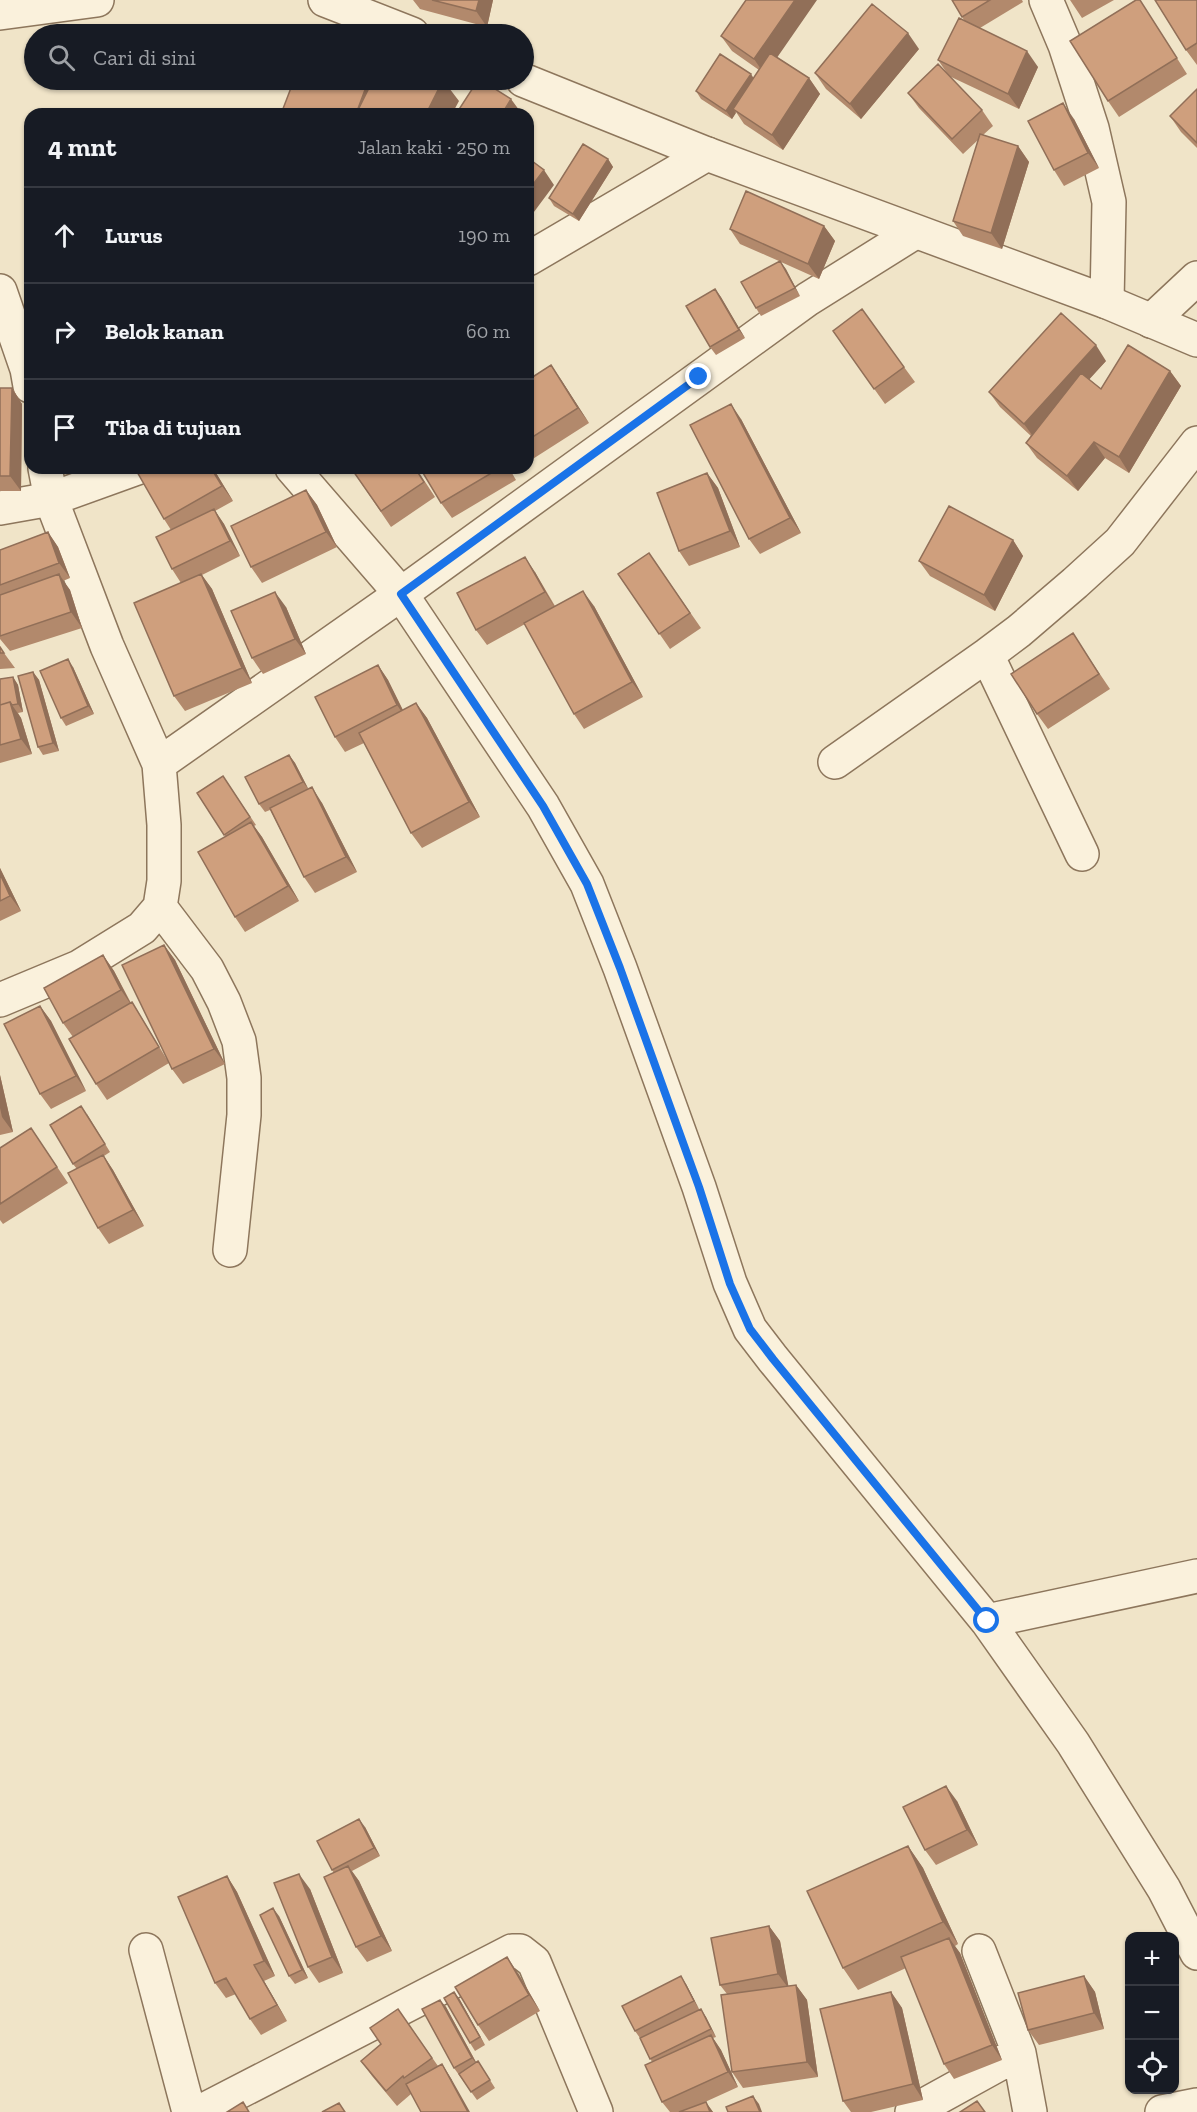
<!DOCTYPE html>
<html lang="id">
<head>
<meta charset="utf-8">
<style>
  body { margin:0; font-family:"Zilla Slab",serif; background:#242831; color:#f1f3f6 }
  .controls { position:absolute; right:18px; bottom:18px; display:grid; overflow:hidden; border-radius:12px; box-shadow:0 2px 4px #0004 }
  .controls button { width:54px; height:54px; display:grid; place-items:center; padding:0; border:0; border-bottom:2px solid #363941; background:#171b24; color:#f1f3f6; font:30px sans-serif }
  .stop { position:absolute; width:18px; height:18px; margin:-14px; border:4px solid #1a73e8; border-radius:50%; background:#fff }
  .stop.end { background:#1a73e8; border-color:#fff; box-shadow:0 2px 6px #0008 }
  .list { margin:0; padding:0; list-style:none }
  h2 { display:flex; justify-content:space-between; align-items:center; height:78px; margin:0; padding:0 24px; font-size:26px }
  h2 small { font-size:20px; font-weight:400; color:#9ea1a6 }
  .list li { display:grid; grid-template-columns:39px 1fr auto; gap:18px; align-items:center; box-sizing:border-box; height:96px; padding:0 24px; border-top:2px solid #363941 }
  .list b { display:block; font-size:22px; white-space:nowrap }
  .list em { font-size:20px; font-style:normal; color:#9ea1a6 }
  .icon { flex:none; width:33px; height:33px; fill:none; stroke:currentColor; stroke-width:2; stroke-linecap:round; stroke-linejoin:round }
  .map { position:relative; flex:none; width:1197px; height:2112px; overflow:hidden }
  .search { position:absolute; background:#171b24; box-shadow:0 2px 4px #0004; left:24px; top:24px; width:510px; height:66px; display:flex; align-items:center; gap:15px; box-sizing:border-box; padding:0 21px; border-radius:33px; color:#9ea1a6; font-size:22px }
  .panel { position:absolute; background:#171b24; box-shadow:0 2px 4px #0004; left:24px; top:108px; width:510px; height:366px; border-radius:18px }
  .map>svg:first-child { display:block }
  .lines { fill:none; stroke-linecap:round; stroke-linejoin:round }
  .minor-casing { stroke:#8d765c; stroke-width:36 }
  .tertiary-casing { stroke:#8d765c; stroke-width:36 }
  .minor { stroke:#faf1dc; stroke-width:33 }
  .tertiary { stroke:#faf1dc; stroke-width:33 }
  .wall { fill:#b2896c }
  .shaded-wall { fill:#916f58 }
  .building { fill:#cf9f7d; stroke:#916f58; stroke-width:1.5 }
  .route { stroke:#1a73e8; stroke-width:8 }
</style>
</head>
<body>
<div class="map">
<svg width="1197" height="2112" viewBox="0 0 1197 2112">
  <rect width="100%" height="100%" fill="#f0e4c8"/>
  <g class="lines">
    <defs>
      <path id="minor" d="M 1046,0 L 1065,45 L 1092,128 L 1109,202 L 1107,302
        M 528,259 L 707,154
        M 0,291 L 27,369 L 30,386
        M 1151,321 L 1197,278
        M 292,468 L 401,594 L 543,806 L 587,884 L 620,968 L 699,1187 L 730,1283 L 750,1329 L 773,1359 L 987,1621 L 1073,1743 L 1164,1889 L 1197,1953
        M 0,508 L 51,499 L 137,468
        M 987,655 L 1082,854
        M 835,762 L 987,655 L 1019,631 L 1075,583 L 1120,542 L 1197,443
        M 159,764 L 401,594 L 808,299 L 915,232
        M 160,907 L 207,969 L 224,1002 L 239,1041 L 244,1078 L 244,1115 L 230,1250
        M 0,1000 L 79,967 L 142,928 L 160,907 L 164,881 L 164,825 L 159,764 L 107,646 L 51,499 L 45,468
        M 987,1621 L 1197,1576
        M 146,1950 L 189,2112
        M 979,1951 L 1019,2053 L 1030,2112
        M 200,2112 L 512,1951 L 520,1951 L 534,1962 L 596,2112
        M 912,2112 L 1019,2053
        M 1162,2112 L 1197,2105"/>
      <path id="tertiary" d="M 325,0 L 412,34
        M 0,13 L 97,0
        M 523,80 L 707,154 L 1107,302 L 1197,340"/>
    </defs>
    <!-- minor casing -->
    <use href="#minor" class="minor-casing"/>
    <!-- tertiary casing -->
    <use href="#tertiary" class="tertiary-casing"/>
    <!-- minor -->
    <use href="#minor" class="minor"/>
    <!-- tertiary -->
    <use href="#tertiary" class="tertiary"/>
  </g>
  <!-- wall -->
  <path class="wall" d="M 413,0 L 493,0 L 487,27 L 420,9 Z
    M 952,0 L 1022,0 L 1023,2 L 980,28 L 1038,67 L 1019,109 L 949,76 L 938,60 L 964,20 Z
    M 1070,0 L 1114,0 L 1082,18 Z
    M 1197,0 L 1197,65 L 1186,50 Z
    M 1149,14 L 1187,74 L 1119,117 L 1108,101 Z
    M 721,36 L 777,57 L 809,78 L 820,94 L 783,150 L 744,124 L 736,112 L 732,119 L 701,99 L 696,91 L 754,78 L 759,70 L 732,51 Z
    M 919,49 L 861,119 L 826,89 L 815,73 Z
    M 1197,89 L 1197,148 L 1181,132 L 1170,116 Z
    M 908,93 L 982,110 L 993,126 L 983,135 L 1018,146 L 1029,162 L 1002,249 L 963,236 L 953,221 L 978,140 L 963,154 L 919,108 Z
    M 1074,119 L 1099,168 L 1064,186 L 1054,170 Z
    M 608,159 L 613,167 L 579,221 L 554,206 L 549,198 Z
    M 824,226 L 835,241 L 819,279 L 781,262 L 800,296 L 761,316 L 756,308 L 779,261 L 740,244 L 730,229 Z
    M 715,289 L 745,338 L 716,355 L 710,347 Z
    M 833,331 L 904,367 L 915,382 L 885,404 Z
    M 1106,361 L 1089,379 L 1101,389 L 1170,371 L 1181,386 L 1129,473 L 1105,458 L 1078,491 L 1037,458 L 1026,443 L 1031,436 L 1000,407 L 989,392 Z
    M 551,365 L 589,423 L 528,462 L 528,380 Z
    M 0,388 L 12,388 L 22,404 L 21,491 L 0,491 Z
    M 741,419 L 801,533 L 760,554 L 749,539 Z
    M 213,468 L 233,501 L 215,511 L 224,524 L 240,556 L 202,575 L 212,589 L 252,683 L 185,711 L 174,696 L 181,583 L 172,569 L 171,530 L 164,519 Z
    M 351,468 L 416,468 L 435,497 L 391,527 Z
    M 420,468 L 509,468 L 516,480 L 452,518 L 441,503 Z
    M 707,473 L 718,488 L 740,547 L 689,566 L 679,551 Z
    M 306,490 L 317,505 L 337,547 L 262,583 L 251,567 Z
    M 48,532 L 58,547 L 70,578 L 63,581 L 70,590 L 82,628 L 10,651 L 0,639 L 0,550 Z
    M 1013,540 L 1023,556 L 995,611 L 930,576 L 919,561 Z
    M 649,553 L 701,628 L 670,649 L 618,574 Z
    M 535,572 L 555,606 L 594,606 L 643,697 L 584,729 L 574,714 L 525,624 L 487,645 L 476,630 Z
    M 286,607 L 306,654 L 263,674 L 252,658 Z
    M 0,647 L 4,653 L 15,668 L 0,669 Z
    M 1083,649 L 1110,689 L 1048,729 L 1037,714 Z
    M 378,665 L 388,680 L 403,710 L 416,703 L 427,718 L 480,817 L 422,848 L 411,833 L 364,743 L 345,752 L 335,737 Z
    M 73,667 L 94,714 L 66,726 L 61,718 Z
    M 33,672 L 39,680 L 59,751 L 43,755 L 38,747 Z
    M 13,677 L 18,685 L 23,712 L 18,713 L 21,718 L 32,754 L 0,763 L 0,679 Z
    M 289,755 L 295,763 L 308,789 L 322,803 L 357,872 L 315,893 L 304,877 L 270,810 L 265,812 L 259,804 Z
    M 223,776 L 256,825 L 254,826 L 262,837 L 299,901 L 245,932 L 235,917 L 225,836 L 197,793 Z
    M 0,868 L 21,911 L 0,921 Z
    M 164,945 L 175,960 L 225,1064 L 183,1084 L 172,1069 Z
    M 103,955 L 114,971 L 131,1003 L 132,1002 L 142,1018 L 169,1063 L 107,1100 L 96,1084 L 73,1037 L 63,1023 Z
    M 40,1006 L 51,1021 L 86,1091 L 51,1109 L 40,1094 Z
    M 0,1075 L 13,1132 L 0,1135 Z
    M 87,1114 L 110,1152 L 104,1156 L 113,1170 L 144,1226 L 109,1244 L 98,1228 L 77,1169 L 73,1164 Z
    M 31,1128 L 68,1183 L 3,1224 L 0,1220 L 0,1148 Z
    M 957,1801 L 978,1845 L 936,1865 L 925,1850 Z
    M 365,1827 L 380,1856 L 352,1871 L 359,1881 L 392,1951 L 367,1962 L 356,1947 L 334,1873 L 332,1870 Z
    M 908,1846 L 923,1868 L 958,1944 L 955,1946 L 960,1953 L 1002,2060 L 954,2079 L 944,2064 L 906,1968 L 858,1990 L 843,1968 Z
    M 227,1876 L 237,1892 L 275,1976 L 264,1981 L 287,2021 L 261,2035 L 250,2019 L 236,1994 L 226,1998 L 215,1983 Z
    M 310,1889 L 343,1973 L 319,1983 L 308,1967 Z
    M 279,1916 L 308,1978 L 295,1984 L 289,1976 Z
    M 769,1926 L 780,1941 L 788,1986 L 796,1985 L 807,2000 L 818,2077 L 743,2088 L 732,2072 L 727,1994 L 720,1985 Z
    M 518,1973 L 540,2011 L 489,2041 L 478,2025 Z
    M 1084,1976 L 1095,1992 L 1104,2029 L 1039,2045 L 1028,2030 Z
    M 686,1984 L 699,2009 L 706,2017 L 716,2037 L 713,2038 L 721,2050 L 738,2087 L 705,2102 L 713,2112 L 670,2112 L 662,2102 L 652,2062 L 640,2038 L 635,2031 Z
    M 454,1992 L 460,2000 L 485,2045 L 475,2051 L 470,2043 Z
    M 891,1992 L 902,2008 L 923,2100 L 871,2112 L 851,2112 L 843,2101 Z
    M 440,2000 L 446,2007 L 476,2062 L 478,2061 L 495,2088 L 477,2100 L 454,2068 Z
    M 398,2009 L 438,2066 L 442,2064 L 452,2080 L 411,2094 L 397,2106 L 372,2076 L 361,2061 L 381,2044 Z"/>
  <!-- shaded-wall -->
  <path class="shaded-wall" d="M 479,0 L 493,0 L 487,27 L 476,11 Z
    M 795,0 L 817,0 L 765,75 L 754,59 Z
    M 908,33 L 919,49 L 861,119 L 850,104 Z
    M 1027,51 L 1038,67 L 1019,109 L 1008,94 Z
    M 751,74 L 756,82 L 733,109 L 736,113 L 732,119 L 726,111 Z
    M 809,78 L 820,94 L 783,150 L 772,135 Z
    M 443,80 L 459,101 L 452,114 L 426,114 Z
    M 366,87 L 376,102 L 356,114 Z
    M 511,99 L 522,114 L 502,114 Z
    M 1063,103 L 1074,119 L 1099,168 L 1088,153 Z
    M 1018,146 L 1029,162 L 1002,249 L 991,233 Z
    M 608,159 L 613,167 L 579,221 L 573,214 Z
    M 544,170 L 554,185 L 528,220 L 528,191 Z
    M 824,226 L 835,241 L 819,279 L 808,264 Z
    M 780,261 L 786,269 L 800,296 L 795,288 Z
    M 715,289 L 721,297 L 745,338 L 739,330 Z
    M 1096,345 L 1106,361 L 1035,439 L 1024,424 Z
    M 551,365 L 562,381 L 589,423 L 578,408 Z
    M 1170,371 L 1181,386 L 1129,473 L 1119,457 Z
    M 12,388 L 22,404 L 21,491 L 10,476 Z
    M 731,404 L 741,419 L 801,533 L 790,518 Z
    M 1094,442 L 1105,458 L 1078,491 L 1067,476 Z
    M 211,468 L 213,468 L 233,501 L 222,486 Z
    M 707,473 L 718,488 L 740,547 L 730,531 Z
    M 306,490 L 317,505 L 337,547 L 326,532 Z
    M 214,509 L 224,524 L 240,556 L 230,541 Z
    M 48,532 L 58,547 L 70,578 L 59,563 Z
    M 1013,540 L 1023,556 L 995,611 L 984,595 Z
    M 525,557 L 535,572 L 555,608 L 545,592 Z
    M 59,574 L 70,590 L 82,628 L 71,612 Z
    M 201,574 L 212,589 L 252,683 L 242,668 Z
    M 583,591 L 594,606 L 643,697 L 632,682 Z
    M 275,592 L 286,607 L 306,654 L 295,639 Z
    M 68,659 L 73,667 L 94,714 L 88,706 Z
    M 378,665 L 388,680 L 408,721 L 397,705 Z
    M 33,672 L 39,680 L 59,751 L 53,743 Z
    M 13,677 L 18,685 L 23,712 L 18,704 Z
    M 10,702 L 21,718 L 32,754 L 21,739 Z
    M 416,703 L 427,718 L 480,817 L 469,802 Z
    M 289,755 L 295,763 L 309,790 L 303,782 Z
    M 312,787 L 322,803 L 357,872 L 346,857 Z
    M 251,822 L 262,837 L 299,901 L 288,886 Z
    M 0,868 L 21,911 L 10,896 L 0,874 Z
    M 164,945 L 175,960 L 225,1064 L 214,1049 Z
    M 103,955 L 114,971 L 132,1006 L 121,990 Z
    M 40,1006 L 51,1021 L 86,1091 L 76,1076 Z
    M 0,1075 L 13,1132 L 2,1117 L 0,1108 Z
    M 103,1155 L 113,1170 L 144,1226 L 133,1210 Z
    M 946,1786 L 957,1801 L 978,1845 L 967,1830 Z
    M 359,1819 L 365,1827 L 380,1856 L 374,1848 Z
    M 908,1846 L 923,1868 L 958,1944 L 943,1922 Z
    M 348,1866 L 359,1881 L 392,1951 L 381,1936 Z
    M 299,1874 L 310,1889 L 343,1973 L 332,1957 Z
    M 227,1876 L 237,1892 L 275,1976 L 264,1961 Z
    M 273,1908 L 279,1916 L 308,1978 L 302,1970 Z
    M 769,1926 L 780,1941 L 789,1989 L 778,1974 Z
    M 949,1938 L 960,1953 L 1002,2060 L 992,2045 Z
    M 507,1957 L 518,1973 L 540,2011 L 529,1995 Z
    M 254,1965 L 264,1981 L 287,2021 L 277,2005 Z
    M 681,1976 L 686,1984 L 699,2009 L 694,2001 Z
    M 1084,1976 L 1095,1992 L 1104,2029 L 1094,2013 Z
    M 796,1985 L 807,2000 L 818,2077 L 807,2062 Z
    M 454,1992 L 460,2000 L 485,2045 L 480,2037 Z
    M 891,1992 L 902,2008 L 923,2100 L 913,2084 Z
    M 440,2000 L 446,2007 L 478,2066 L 472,2058 Z
    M 701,2009 L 706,2017 L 716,2037 L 711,2029 Z
    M 711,2035 L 721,2050 L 738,2087 L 728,2072 Z
    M 442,2064 L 452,2080 L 470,2112 L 468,2112 Z
    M 753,2096 L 759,2104 L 762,2112 L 760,2112 Z
    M 706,2102 L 713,2112 L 710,2112 Z"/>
  <!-- building -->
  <path class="building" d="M 432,0 L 479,0 L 476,11 Z
    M 746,0 L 795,0 L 754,59 L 721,36 Z
    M 952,0 L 990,0 L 962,17 Z
    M 1136,0 L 1140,0 L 1177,58 L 1108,101 L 1070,41 Z
    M 1155,0 L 1197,0 L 1197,43 L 1186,50 Z
    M 872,4 L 908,33 L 850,104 L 815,73 Z
    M 959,18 L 1027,51 L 1008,94 L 938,60 Z
    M 770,53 L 809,78 L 772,135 L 733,109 Z
    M 720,54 L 751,74 L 726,111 L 696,91 Z
    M 938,64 L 982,110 L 952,139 L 908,93 Z
    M 294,80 L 346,80 L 366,87 L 356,114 L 281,114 Z
    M 373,80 L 443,80 L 426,114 L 356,114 Z
    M 478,80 L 481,80 L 511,99 L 502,114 L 456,114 Z
    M 1197,89 L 1197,143 L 1170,116 Z
    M 1063,103 L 1088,153 L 1054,170 L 1028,121 Z
    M 980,134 L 1018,146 L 991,233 L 953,221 Z
    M 583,144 L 608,159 L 573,214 L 549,198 Z
    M 528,158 L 544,170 L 528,191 Z
    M 746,191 L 824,226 L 808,264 L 730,229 Z
    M 780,261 L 795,288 L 756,308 L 741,282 Z
    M 715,289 L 739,330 L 710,347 L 686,306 Z
    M 862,309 L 904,367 L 874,389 L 833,331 Z
    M 1061,313 L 1096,345 L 1024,424 L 989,392 Z
    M 1128,345 L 1170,371 L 1119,457 L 1094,442 L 1067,476 L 1026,443 L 1081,373 L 1101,389 Z
    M 551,365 L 578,408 L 528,440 L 528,380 Z
    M 0,388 L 12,388 L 10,476 L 0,476 Z
    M 731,404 L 790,518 L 749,539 L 690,425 Z
    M 140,468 L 211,468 L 222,486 L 164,519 L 136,470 Z
    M 351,468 L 415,468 L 424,482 L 381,511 Z
    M 420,468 L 500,468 L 441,503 Z
    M 707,473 L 730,531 L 679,551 L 657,493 Z
    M 306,490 L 326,532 L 251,567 L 231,526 Z
    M 949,506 L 1013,540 L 984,595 L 919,561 Z
    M 214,509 L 230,541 L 172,569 L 156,537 Z
    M 48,532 L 59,563 L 0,585 L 0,550 Z
    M 649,553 L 690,613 L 659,634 L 618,574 Z
    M 525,557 L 545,592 L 476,630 L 457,593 Z
    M 59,574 L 71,612 L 0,636 L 0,595 Z
    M 201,574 L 242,668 L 174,696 L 134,603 Z
    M 583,591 L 632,682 L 574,714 L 524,623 Z
    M 275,592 L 295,639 L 252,658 L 231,611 Z
    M 1073,633 L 1099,674 L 1037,714 L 1011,674 Z
    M 0,647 L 4,653 L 0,653 Z
    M 68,659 L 88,706 L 61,718 L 40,671 Z
    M 378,665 L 397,705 L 335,737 L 315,697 Z
    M 33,672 L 53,743 L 38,747 L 18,676 Z
    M 13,677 L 18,704 L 12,705 L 10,702 L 0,705 L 0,679 Z
    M 10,702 L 21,739 L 0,745 L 0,705 Z
    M 416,703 L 469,802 L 411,833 L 359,733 Z
    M 289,755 L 303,782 L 259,804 L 245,777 Z
    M 223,776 L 250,817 L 224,835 L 197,793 Z
    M 312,787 L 346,857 L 304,877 L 270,808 Z
    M 251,822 L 288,886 L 235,917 L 198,852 Z
    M 0,874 L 10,896 L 0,901 Z
    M 164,945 L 214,1049 L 172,1069 L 122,965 Z
    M 103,955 L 121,990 L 63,1023 L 44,988 Z
    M 132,1002 L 159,1047 L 96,1084 L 69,1039 Z
    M 40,1006 L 76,1076 L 40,1094 L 4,1024 Z
    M 81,1106 L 105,1144 L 73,1164 L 50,1125 Z
    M 31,1128 L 57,1167 L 0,1204 L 0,1148 Z
    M 103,1155 L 133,1210 L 98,1228 L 68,1173 Z
    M 946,1786 L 967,1830 L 925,1850 L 903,1807 Z
    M 359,1819 L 374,1848 L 332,1870 L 317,1841 Z
    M 908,1846 L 943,1922 L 843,1968 L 807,1891 Z
    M 348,1866 L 381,1936 L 356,1947 L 324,1877 Z
    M 299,1874 L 332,1957 L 308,1967 L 274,1883 Z
    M 227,1876 L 264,1961 L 254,1965 L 277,2005 L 250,2019 L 226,1978 L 215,1983 L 178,1897 Z
    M 273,1908 L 302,1970 L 289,1976 L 260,1915 Z
    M 769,1926 L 778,1974 L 720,1985 L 711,1938 Z
    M 949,1938 L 992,2045 L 944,2064 L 901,1957 Z
    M 507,1957 L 529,1995 L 478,2025 L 455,1987 Z
    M 681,1976 L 694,2001 L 635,2031 L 622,2006 Z
    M 1084,1976 L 1094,2013 L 1028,2030 L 1018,1993 Z
    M 796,1985 L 807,2062 L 732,2072 L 721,1995 Z
    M 454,1992 L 480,2037 L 470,2043 L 444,1998 Z
    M 891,1992 L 913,2084 L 843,2101 L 820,2009 Z
    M 440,2000 L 472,2058 L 454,2068 L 422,2009 Z
    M 398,2009 L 432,2058 L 404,2078 L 403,2076 L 386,2091 L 361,2061 L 381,2044 L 370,2028 Z
    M 701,2009 L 711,2029 L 650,2059 L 640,2038 Z
    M 711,2035 L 728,2072 L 662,2102 L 645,2065 Z
    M 478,2061 L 490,2080 L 471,2092 L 459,2074 Z
    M 442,2064 L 468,2112 L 421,2112 L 406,2084 Z
    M 753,2096 L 760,2112 L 728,2112 L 726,2107 Z
    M 977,2101 L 985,2112 L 960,2112 Z
    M 243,2102 L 249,2112 L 227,2112 Z
    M 706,2102 L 710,2112 L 679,2112 Z
    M 339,2103 L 345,2112 L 322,2112 Z"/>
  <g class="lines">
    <!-- route -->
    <path class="route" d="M 699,377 L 401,594 L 543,806 L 587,884 L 620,968 L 699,1187 L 730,1284 L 750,1329 L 773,1359 L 987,1621"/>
  </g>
</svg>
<div class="controls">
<button>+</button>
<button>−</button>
<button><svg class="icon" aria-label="locate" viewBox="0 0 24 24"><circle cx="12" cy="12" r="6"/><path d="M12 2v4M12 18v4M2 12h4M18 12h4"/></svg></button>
</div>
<div class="stop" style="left:987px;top:1621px"></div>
<div class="stop end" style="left:699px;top:377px"></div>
<div class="search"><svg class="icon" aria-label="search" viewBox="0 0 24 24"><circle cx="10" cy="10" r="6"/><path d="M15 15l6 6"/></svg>Cari di sini</div>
<section class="panel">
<h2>4 mnt<small>Jalan kaki · 250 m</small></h2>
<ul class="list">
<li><svg class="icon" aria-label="ahead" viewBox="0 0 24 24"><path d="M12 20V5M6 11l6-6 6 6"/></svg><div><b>Lurus</b></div><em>190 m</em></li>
<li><svg class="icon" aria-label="right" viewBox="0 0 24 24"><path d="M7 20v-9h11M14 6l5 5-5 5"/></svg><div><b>Belok kanan</b></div><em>60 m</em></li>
<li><svg class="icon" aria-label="arrive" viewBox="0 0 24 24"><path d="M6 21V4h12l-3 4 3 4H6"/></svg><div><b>Tiba di tujuan</b></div></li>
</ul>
</section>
</div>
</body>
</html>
